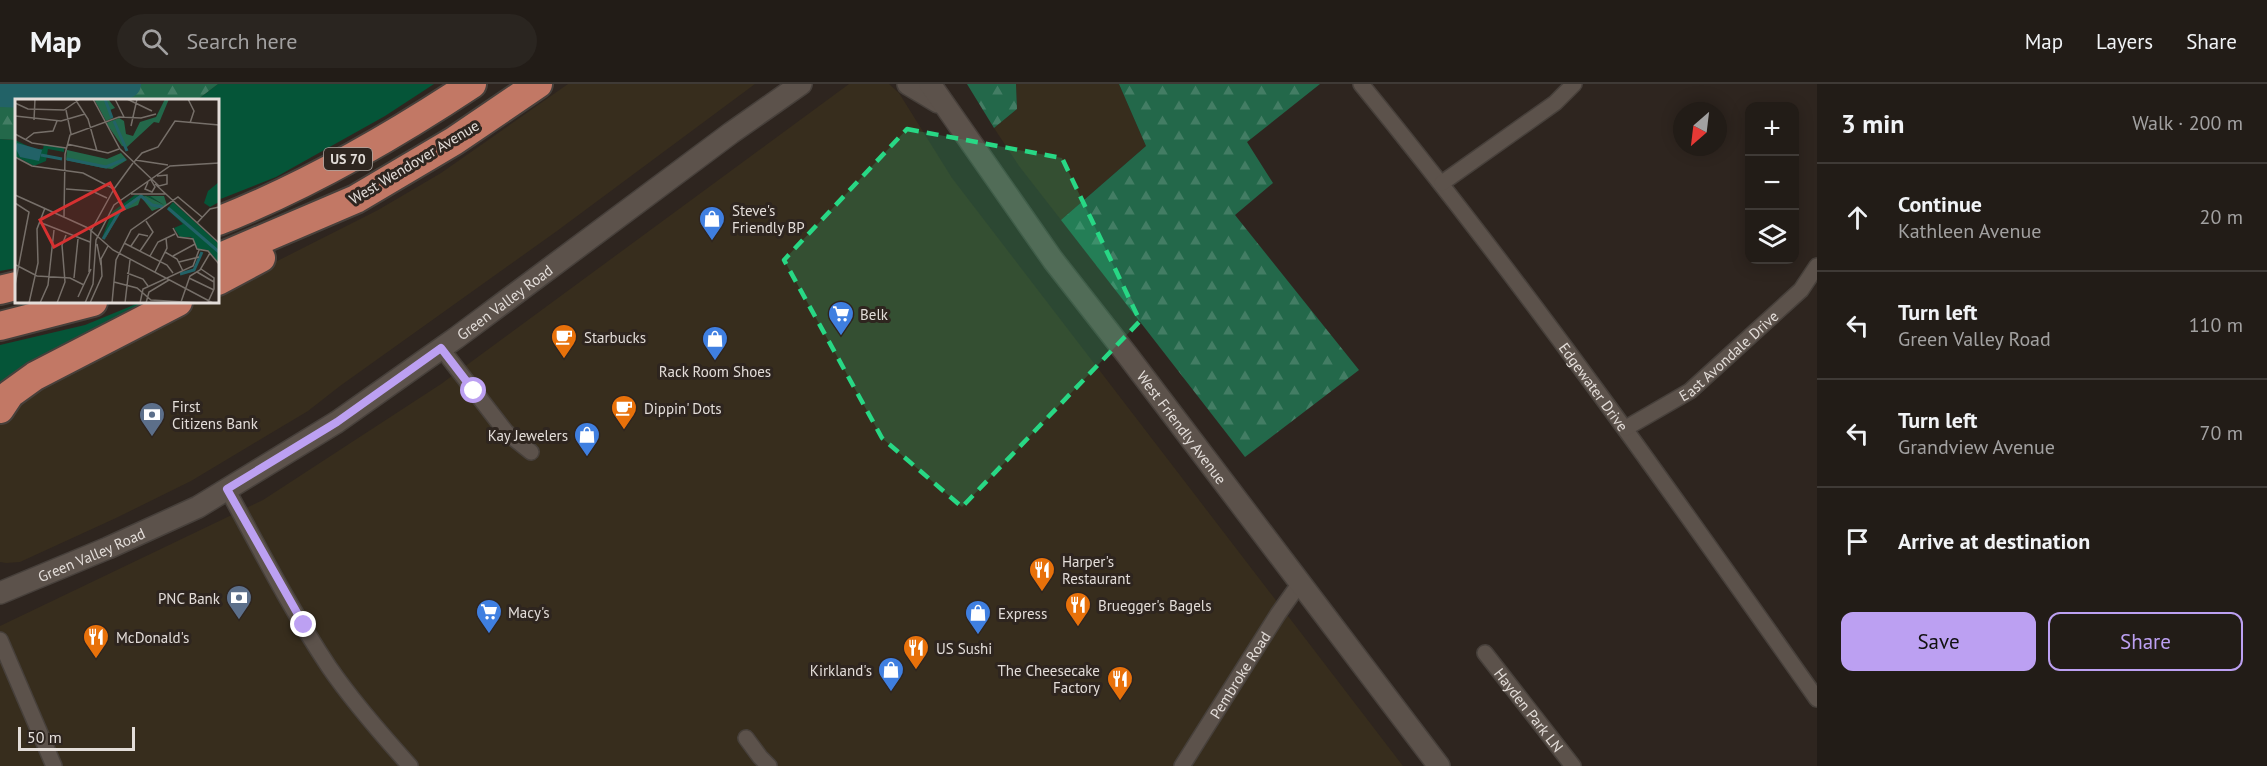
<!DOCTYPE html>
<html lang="en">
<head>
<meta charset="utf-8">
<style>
  body { margin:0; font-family:"PT Sans",sans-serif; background:#2a2520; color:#f1f3f6 }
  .controls { position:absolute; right:18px; top:18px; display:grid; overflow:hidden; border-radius:12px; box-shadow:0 3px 15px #0003 }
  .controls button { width:54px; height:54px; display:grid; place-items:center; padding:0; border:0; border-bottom:2px solid #3f3a36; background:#221c17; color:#f1f3f6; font:30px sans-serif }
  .compass { position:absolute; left:1673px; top:18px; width:54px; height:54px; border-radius:50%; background:#221c17; box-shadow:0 3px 15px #0003; rotate:208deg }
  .scale { position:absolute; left:18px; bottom:15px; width:117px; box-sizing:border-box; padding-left:6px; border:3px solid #e3ddd9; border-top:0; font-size:16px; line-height:21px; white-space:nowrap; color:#e3ddd9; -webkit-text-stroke:4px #2e251f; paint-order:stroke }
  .stop { position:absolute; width:18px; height:18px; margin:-14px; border:4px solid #bca0f2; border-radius:50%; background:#fff }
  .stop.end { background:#bca0f2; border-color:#fff; box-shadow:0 2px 6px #0008 }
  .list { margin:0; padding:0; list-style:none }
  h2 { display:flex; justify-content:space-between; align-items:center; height:78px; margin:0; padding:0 24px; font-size:26px }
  h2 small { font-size:20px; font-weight:400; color:#a2a1a1 }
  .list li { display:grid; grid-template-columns:39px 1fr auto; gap:18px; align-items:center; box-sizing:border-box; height:108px; padding:0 24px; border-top:2px solid #3f3a36 }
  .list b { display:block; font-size:22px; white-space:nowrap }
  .list p { margin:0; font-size:20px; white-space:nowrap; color:#a2a1a1 }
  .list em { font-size:20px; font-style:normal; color:#a2a1a1 }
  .actions { display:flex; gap:12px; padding:18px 24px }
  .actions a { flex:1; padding:14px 0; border:2px solid #bca0f2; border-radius:12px; text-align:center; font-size:21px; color:#bca0f2 }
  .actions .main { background:#bca0f2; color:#111 }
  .icon { flex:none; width:33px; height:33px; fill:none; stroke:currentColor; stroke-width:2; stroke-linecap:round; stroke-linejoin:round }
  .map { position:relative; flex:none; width:1817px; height:682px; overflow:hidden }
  header { display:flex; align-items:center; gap:36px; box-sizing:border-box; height:84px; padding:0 30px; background:#221c17; border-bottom:2px solid #3f3a36 }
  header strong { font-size:28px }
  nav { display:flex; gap:33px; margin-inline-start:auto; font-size:21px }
  .search { width:420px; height:54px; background:#2a2520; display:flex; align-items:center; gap:15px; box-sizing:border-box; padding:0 21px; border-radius:33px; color:#a2a1a1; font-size:22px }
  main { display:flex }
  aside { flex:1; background:#221c17 }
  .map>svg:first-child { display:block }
  .commercial { fill:#372d1d }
  .grass { fill:#055538 }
  .forest { fill:url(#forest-firs) }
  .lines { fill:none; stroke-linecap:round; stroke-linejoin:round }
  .river { stroke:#226267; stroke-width:28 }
  .street-casing { stroke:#47403b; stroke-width:18 }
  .secondary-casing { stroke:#47403b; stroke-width:24 }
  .highway-casing { stroke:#47403b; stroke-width:32 }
  .street { stroke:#5c524b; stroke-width:15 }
  .secondary { stroke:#5c524b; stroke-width:21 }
  .highway { stroke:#c27865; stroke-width:28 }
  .route { stroke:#bca0f2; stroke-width:8 }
  .marked { fill:#28d885; fill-opacity:0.2; stroke:#28d885; stroke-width:4.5; stroke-dasharray:12 8; stroke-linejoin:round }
  .labels { text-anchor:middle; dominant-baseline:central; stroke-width:6; stroke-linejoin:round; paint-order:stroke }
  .shield { fill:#2e251f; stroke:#ada6a1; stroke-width:1.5 }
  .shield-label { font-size:14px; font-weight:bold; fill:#e3ddd9 }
  .street-label { font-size:15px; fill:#e3ddd9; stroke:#2e251f }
  .poi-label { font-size:15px; fill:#e3ddd9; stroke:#2e251f; text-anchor:start }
  .inset-river { fill:none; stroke:#226267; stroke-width:3 }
  .inset-road { fill:none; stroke:#766f69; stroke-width:1.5 }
  .view { fill:#d73131; fill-opacity:0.15; stroke:#d73131; stroke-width:3 }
  .inset-edge { fill:none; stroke:#e3ddd9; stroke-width:3 }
</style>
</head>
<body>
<header>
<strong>Map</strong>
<div class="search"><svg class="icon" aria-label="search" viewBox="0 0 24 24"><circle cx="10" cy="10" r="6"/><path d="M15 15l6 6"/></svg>Search here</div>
<nav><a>Map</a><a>Layers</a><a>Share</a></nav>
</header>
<main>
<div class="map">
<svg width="1817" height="682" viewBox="0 0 1817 682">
  <defs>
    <pattern id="forest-firs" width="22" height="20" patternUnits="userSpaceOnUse" patternTransform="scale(1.5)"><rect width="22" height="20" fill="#23684a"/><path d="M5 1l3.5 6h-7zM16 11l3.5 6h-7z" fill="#437d64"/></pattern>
  </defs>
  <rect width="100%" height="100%" fill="#2e251f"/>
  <!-- commercial -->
  <path class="commercial" d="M 568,0 L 755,0 L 557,147 L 340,302 L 308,327 L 191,397 L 116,434 L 20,478 L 6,479 L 0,478 L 0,338 L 13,321 L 139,247 L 197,218 L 218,218 L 218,207 L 378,126 L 441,89 Z
    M 849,0 L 889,0 L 899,9 L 952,94 L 1403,682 L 0,682 L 0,542 L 263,416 L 441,300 Z
    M 1016,0 L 1119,0 L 1146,62 L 1061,136 L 1019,82 L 994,44 L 1017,25 Z"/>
  <!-- grass -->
  <path class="grass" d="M 218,0 L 434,0 L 385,32 L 276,93 L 218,116 L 218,16 L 197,16 Z
    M 0,55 L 16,56 L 16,184 L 0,187 Z
    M 141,218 L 160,218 L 0,308 L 0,261 L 85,241 Z"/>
  <!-- forest -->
  <path class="forest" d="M 0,0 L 218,0 L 197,16 L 16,16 L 16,56 L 0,55 Z
    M 967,0 L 1016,0 L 1017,25 L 994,44 Z
    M 1119,0 L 1320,0 L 1247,58 L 1273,99 L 1235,131 L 1359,286 L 1245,373 L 1061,136 L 1146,62 Z"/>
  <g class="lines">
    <!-- river -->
    <path class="river" d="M 0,9 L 102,13 L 127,0"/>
    <defs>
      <g id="street">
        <path id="s1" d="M 1361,0 C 1523,198 1670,406 1817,615"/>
        <path d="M 1442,99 L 1555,19 L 1574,0"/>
        <path d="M 441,264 L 506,348 L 531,368"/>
        <path id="s2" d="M 1626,344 L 1690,307 L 1801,206 L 1817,182"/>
        <path d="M 227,405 C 260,465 291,526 329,583 C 353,618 382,651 410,682"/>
        <path d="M 0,556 L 54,682"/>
        <path id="s3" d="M 1485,569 L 1573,682"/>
        <path d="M 746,654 L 760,673 L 769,682"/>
        <path id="s4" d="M 1182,682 L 1278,530 L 1300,499"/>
      </g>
      <g id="secondary">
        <path d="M 908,0 L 938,18"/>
        <path id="s5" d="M 930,0 L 1053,176 L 1128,272 L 1439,682"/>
        <path id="s6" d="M 0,509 L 108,464 L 198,423 L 337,338 L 456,254 L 731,49 L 801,0"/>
      </g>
      <path id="highway" d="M 218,137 C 307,102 392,53 472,0
        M 218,174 L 356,115 L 454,57 L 538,0
        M 218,197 L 261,174
        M 0,206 L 16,202
        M 0,242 L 93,218
        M 0,325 L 10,310 L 35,292 L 178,218"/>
    </defs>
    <!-- street casing -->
    <use href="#street" class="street-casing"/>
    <!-- secondary casing -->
    <use href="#secondary" class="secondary-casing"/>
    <!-- highway casing -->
    <use href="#highway" class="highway-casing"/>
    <!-- street -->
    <use href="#street" class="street"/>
    <!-- secondary -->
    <use href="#secondary" class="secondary"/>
    <!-- highway -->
    <use href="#highway" class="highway"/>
  </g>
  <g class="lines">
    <!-- route -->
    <path class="route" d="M 304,541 L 227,405 L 337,338 L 441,264 L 474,307"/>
  </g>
  <!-- marked area -->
  <path class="marked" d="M 907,45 L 1062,74 L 1140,237 L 962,423 L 882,354 L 784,176 Z"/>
  <!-- icons -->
  <defs>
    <symbol id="shop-pin" viewBox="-11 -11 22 30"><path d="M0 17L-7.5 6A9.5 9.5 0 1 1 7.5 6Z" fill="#3f7fe0" stroke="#2e251f"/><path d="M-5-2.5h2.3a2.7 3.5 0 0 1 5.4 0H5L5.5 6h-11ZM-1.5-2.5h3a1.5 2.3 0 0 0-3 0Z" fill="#fff"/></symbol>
    <symbol id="supermarket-pin" viewBox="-11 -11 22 30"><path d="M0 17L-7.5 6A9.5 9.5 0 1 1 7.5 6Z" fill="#3f7fe0" stroke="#2e251f"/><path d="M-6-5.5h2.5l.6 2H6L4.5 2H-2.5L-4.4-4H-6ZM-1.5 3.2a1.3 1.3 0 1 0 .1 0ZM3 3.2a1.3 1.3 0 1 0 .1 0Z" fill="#fff"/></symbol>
    <symbol id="cafe-pin" viewBox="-11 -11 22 30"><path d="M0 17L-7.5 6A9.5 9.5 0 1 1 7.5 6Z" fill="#e8710a" stroke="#2e251f"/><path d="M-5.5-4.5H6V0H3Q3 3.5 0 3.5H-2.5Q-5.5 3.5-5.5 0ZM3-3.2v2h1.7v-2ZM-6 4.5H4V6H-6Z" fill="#fff"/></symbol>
    <symbol id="bank-pin" viewBox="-11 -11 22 30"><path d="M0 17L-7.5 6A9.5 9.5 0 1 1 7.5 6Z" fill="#5c6f8a" stroke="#2e251f"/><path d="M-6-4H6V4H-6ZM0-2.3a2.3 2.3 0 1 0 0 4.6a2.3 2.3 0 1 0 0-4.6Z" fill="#fff"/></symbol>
    <symbol id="restaurant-pin" viewBox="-11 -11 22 30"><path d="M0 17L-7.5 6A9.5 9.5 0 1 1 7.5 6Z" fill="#e8710a" stroke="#2e251f"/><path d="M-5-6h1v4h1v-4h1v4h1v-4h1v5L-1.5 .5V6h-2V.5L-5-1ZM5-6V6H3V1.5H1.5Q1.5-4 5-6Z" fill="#fff"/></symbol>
  </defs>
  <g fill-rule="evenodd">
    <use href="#shop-pin" x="697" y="120" width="30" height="40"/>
    <use href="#supermarket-pin" x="826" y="215" width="30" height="40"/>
    <use href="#cafe-pin" x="549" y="238" width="30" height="40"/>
    <use href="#shop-pin" x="700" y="240" width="30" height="40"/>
    <use href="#cafe-pin" x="609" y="309" width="30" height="40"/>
    <use href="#bank-pin" x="137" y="316" width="30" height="40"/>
    <use href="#shop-pin" x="572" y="336" width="30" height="40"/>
    <use href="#restaurant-pin" x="1027" y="471" width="30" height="40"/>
    <use href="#bank-pin" x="224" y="499" width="30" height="40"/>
    <use href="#restaurant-pin" x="1063" y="506" width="30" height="40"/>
    <use href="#supermarket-pin" x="474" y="513" width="30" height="40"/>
    <use href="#shop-pin" x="963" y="514" width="30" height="40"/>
    <use href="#restaurant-pin" x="81" y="538" width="30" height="40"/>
    <use href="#restaurant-pin" x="901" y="549" width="30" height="40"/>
    <use href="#shop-pin" x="876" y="571" width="30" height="40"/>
    <use href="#restaurant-pin" x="1105" y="580" width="30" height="40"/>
  </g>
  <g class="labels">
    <!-- shield labels -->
    <rect class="shield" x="324" y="64" width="48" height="22" rx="4.5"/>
    <g class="shield-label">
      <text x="348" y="75">US 70</text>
    </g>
    <!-- street labels -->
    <g class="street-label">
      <text transform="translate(414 78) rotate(-31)">West Wendover Avenue</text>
      <text stroke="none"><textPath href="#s6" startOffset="585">Green Valley Road</textPath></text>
      <text stroke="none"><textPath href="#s2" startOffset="126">East Avondale Drive</textPath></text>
      <text stroke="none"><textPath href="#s1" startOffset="382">Edgewater Drive</textPath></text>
      <text stroke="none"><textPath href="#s5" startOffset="426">West Friendly Avenue</textPath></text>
      <text stroke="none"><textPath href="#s6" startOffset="99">Green Valley Road</textPath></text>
      <text stroke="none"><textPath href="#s4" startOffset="108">Pembroke Road</textPath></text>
      <text stroke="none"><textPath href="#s3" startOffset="72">Hayden Park LN</textPath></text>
    </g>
    <!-- poi labels -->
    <g class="poi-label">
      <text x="732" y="126">Steve's<tspan x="732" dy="17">Friendly BP</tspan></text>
      <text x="860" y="230">Belk</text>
      <text x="584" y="253">Starbucks</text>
      <text x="715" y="287" text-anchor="middle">Rack Room Shoes</text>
      <text x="172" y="322">First<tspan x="172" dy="17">Citizens Bank</tspan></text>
      <text x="644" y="324">Dippin' Dots</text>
      <text x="568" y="351" text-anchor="end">Kay Jewelers</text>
      <text x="1062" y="477">Harper's<tspan x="1062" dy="17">Restaurant</tspan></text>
      <text x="220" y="514" text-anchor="end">PNC Bank</text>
      <text x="1098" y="521">Bruegger's Bagels</text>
      <text x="508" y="528">Macy's</text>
      <text x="998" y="529">Express</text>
      <text x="116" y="553">McDonald's</text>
      <text x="936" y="564">US Sushi</text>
      <text x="872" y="586" text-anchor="end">Kirkland's</text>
      <text x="1100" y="586" text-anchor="end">The Cheesecake<tspan x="1100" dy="17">Factory</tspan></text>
    </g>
  </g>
  <!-- overview -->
  <g transform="translate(15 15)">
    <rect width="204" height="204" fill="#2e251f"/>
    <path d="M 204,83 L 204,103 L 195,108 L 189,104 L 193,92 ZM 120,96 L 135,97 L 150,106 L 131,97 L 122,98 L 107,109 L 87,139 L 97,113 Z" fill="#055538"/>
    <path d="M 79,0 L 93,0 L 100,9 L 95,11 L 98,19 L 91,22 ZM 150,0 L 154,0 L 144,24 L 139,23 L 112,48 L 107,47 L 91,24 L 104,19 L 109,22 L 111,35 L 118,37 L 125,23 L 141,18 ZM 52,51 L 92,60 L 106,54 L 112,61 L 97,70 L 88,69 L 51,61 ZM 131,97 L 149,106 L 135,97 L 149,97 L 152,106 L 137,112 L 126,98 L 123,106 L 105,113 L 89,142 L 102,112 L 122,98 Z" fill="#23684a"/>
    <path d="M 0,41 L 19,50 L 28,50 L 29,45 L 49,49 L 49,53 L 33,50 L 31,62 L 19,67 L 0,57 ZM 158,103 L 204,145 L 204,164 L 193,151 L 183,150 L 176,138 L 165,138 L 159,129 L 168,125 L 152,110 Z" fill="#055538"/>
    <path d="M 2,44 L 27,51 L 24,62 L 5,58 L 0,48 Z" fill="#226267"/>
    <path class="inset-river" d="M 90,0 L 97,19M 99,22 L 112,52M 26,56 L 47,60M 52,60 L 91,68 L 110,60M 153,109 L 204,153M 88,140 L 105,112 L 126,97 L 137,106 L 148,108M 165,175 L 179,171 L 187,153"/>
    <path class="inset-road" d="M 60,0 L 73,20 L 82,52M 78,0 L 105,50 L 144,87 L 152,85 L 152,76 L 142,77M 100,0 L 109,18M 112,0 L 137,12M 173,0 L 179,12 L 175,24M 0,4 L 13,10 L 49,11 L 65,0M 51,11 L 56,35M 0,17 L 46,22 L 70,15M 19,21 L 20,0M 116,27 L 122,0M 0,35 L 17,44 L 51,49M 11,40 L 19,34 L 38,32 L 42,22M 52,45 L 93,54 L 104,50M 0,58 L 17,67 L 68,74 L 99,90M 120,61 L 153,66M 119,63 L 127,54 L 143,48 L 160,22 L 204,26M 133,83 L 130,90 L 137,93 L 140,88 L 136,81M 140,85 L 204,144M 51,90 L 77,92 L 92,99M 99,90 L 118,64M 116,95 L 151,95M 0,96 L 73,129 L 98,151 L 198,204M 0,104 L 14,113 L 0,186M 49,118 L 50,55 L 55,36 L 104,18 L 126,19 L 141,15M 24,123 L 75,143M 182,124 L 195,110 L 204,108M 158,129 L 163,138 L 178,140 L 182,150 L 193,152 L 204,165M 109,144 L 152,166 L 158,174M 82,145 L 86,166M 116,147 L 124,135 L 133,137M 125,152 L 138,133 L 131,122M 150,153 L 162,160 L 168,172M 135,157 L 143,143 L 160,135M 158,157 L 180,145M 164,163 L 184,158M 1,166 L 22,177 L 55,179 L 69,186M 186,170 L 199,179 L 199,190 L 193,203M 74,173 L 76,132 L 99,90M 140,173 L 152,149 L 151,139M 182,173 L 199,183M 112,174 L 128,180 L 133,187M 59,179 L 63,140M 174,179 L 199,191M 99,183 L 122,189 L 136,201 L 186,204M 63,198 L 76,170M 166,203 L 175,177 L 185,171 L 195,154M 14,204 L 23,164 L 22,130 L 30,109M 25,204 L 33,186 L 39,131M 42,204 L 50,183 L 47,146 L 51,136M 70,204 L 78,185 L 81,141 L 99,106 L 155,67 L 204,64M 75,204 L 87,177 L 86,160 L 93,147M 97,204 L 101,161 L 116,131 L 163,98 L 187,118M 110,204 L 115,161M 125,204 L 128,190 L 178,167 L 184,151M 131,204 L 134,193 L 154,181"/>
    <path class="view" d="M 95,84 L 109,110 L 39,148 L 25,121 Z"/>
    <rect width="204" height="204" class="inset-edge"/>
  </g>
</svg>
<div class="controls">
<button>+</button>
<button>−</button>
<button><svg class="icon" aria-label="layers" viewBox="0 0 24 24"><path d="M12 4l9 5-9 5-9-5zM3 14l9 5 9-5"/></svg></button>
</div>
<svg class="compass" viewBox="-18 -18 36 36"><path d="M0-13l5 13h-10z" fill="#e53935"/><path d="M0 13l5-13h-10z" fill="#a2a1a1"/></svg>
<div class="scale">50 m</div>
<div class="stop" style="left:474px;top:307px"></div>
<div class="stop end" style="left:304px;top:541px"></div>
</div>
<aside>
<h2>3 min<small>Walk · 200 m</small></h2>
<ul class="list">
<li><svg class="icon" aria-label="ahead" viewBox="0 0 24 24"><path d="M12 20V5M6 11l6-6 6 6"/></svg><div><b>Continue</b><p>Kathleen Avenue</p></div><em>20 m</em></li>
<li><svg class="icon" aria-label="left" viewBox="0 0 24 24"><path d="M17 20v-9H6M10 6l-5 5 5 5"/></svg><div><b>Turn left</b><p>Green Valley Road</p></div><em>110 m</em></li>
<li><svg class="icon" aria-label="left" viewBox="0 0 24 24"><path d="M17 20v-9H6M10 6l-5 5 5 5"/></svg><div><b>Turn left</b><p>Grandview Avenue</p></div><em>70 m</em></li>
<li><svg class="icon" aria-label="arrive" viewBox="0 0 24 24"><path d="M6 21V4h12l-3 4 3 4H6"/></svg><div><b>Arrive at destination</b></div></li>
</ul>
<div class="actions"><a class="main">Save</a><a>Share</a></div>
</aside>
</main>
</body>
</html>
